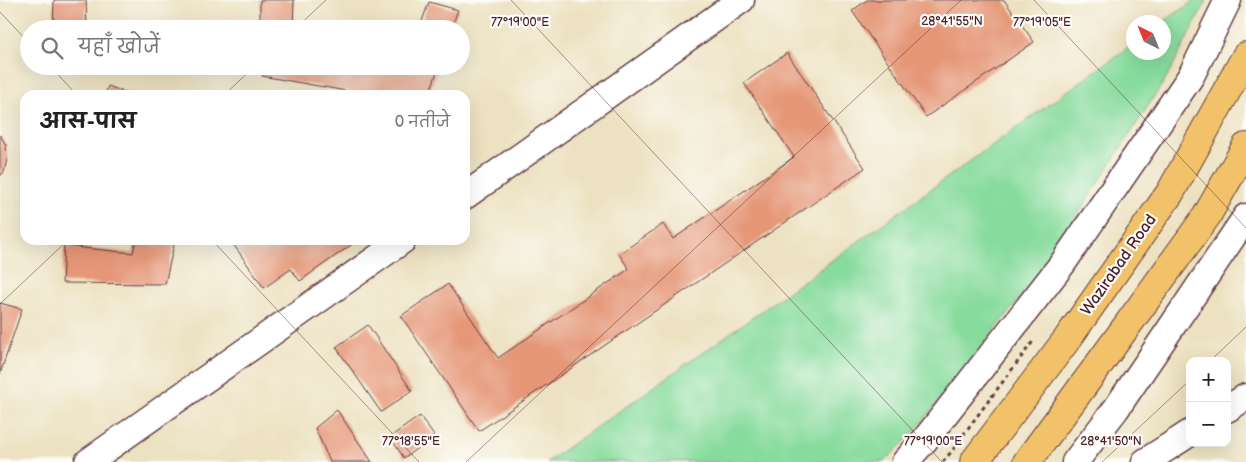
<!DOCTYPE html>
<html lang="hi">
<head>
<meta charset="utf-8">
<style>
  body { margin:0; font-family:"Balsamiq Sans","Playpen Sans Deva",sans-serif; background:#f2f2f2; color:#222 }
  .controls { position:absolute; right:15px; bottom:15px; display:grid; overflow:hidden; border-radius:10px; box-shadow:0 5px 20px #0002 }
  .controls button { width:45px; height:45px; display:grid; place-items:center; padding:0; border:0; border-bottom:1px solid #e0e0e0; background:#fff; color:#222; font:25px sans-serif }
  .compass { position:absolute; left:1126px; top:15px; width:45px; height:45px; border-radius:50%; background:#fff; box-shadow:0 5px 20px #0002; rotate:317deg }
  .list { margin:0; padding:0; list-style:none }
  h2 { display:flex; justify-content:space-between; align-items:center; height:65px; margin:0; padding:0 20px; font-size:21px }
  h2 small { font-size:16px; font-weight:400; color:#767676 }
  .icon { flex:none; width:28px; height:28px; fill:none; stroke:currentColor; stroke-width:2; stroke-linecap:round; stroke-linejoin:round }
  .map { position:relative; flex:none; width:1246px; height:462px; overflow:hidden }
  .search { position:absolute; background:#fff; box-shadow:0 5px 20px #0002; left:20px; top:20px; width:450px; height:55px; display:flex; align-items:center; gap:12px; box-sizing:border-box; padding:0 18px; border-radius:28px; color:#767676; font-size:19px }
  .panel { position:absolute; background:#fff; box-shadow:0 5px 20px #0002; left:20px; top:90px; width:450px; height:155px; border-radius:15px }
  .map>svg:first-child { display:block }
  .green { fill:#87db9d; stroke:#687d64 }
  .building { fill:#e59778 }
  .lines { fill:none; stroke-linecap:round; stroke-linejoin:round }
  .minor-casing { stroke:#623c41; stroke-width:29 }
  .highway-casing { stroke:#623c41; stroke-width:30 }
  .path { stroke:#623c41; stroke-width:3; stroke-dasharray:4 4; stroke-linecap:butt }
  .minor { stroke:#fff; stroke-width:26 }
  .highway { stroke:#f2c26a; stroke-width:28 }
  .ticks { fill:none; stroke:#4a1f2b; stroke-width:1; stroke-opacity:0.45 }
  .labels { text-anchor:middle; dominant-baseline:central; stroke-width:4.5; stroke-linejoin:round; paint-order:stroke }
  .street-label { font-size:16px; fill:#4a1f2b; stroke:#fdfcf7 }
  .ticks-label { font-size:12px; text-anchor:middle; fill:#4a1f2b; stroke:#fdfcf7; stroke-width:4.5; stroke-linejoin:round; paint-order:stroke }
</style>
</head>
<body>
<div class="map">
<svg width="1246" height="462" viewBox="0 0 1246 462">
  <rect width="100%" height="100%" fill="#fdfcf7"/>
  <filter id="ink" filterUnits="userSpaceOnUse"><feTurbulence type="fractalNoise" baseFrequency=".02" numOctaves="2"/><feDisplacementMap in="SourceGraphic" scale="10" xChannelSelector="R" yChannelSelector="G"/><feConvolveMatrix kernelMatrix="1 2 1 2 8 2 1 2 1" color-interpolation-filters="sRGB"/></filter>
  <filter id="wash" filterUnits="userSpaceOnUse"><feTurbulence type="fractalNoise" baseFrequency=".0096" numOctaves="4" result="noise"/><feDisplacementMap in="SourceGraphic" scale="20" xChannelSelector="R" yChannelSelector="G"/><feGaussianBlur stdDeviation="1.12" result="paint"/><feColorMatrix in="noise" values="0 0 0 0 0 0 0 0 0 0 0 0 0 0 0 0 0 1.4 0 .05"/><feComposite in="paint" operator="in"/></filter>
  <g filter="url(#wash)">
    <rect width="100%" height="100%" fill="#ece1c0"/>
    <!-- green -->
    <path class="green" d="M 1195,0 L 1207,0 L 1168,75 L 1039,274 L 914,432 L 884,462 L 547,462 L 756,315 L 1133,44 L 1134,52 L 1164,52 L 1163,22 Z"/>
    <g id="blocks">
      <!-- building -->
      <path class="building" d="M 54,0 L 86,0 L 87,29 L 53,29 Z
        M 260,0 L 294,0 L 293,29 L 260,29 Z
        M 867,0 L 1004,0 L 1034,42 L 926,117 L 852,11 Z
        M 429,2 L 458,10 L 451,29 L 419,29 Z
        M 787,53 L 865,168 L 479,431 L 401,316 L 448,284 L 498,358 L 629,269 L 619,254 L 663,224 L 673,239 L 794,157 L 744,83 Z
        M 262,66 L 439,66 L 429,95 L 369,95 L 262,76 Z
        M 108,86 L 133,95 L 105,95 Z
        M 0,135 L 6,145 L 7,159 L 4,172 L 0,176 Z
        M 136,240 L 175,240 L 165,284 L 62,283 L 64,246 L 133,253 Z
        M 232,240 L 358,240 L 300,281 L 291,269 L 264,288 L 231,241 Z
        M 0,303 L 22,309 L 0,374 Z
        M 368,325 L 412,391 L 381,412 L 336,347 Z
        M 337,410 L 372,462 L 330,462 L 315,428 Z
        M 420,416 L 434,436 L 404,458 L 390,437 Z"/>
    </g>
  </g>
  <g filter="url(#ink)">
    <use href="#blocks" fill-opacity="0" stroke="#623c41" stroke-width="1"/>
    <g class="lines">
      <defs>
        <path id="minor" d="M 465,196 L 741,0
          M 1227,409 L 1246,397
          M 88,462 L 403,240
          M 905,462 L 924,441 L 1063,263 L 1191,76 L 1228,0
          M 1075,462 L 1116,409 L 1246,217
          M 1145,462 L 1190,433"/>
        <path id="highway" d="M 974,462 L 1068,338 L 1170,193 L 1246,56
          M 1027,462 L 1097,367 L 1206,217 L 1246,147"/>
      </defs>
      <!-- minor casing -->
      <use href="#minor" class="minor-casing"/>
      <!-- highway casing -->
      <use href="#highway" class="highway-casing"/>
      <!-- path -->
      <path class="path" d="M 963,435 L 1034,340
        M 943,462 L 955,447"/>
      <!-- minor -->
      <use href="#minor" class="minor"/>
      <!-- highway -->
      <use href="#highway" class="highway"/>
    </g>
  </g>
  <!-- ticks -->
  <path class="ticks" d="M 511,0 L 942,462M 1034,0 L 1246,228M 0,12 L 29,43M 295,29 L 326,0M 50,66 L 77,95M 224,95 L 255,66M 212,240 L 419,462M 0,304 L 68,240M 1210,361 L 1246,327M 466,462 L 961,0M 1102,462 L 1190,380"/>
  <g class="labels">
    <!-- street labels -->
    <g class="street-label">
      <text transform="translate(1119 265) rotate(-55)">Wazirabad Road</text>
    </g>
  </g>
  <g class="ticks-label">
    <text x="952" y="25">28°41'55"N</text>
    <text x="520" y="26">77°19'00"E</text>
    <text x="1042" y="26">77°19'05"E</text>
    <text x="411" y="445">77°18'55"E</text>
    <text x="933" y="445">77°19'00"E</text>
    <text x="1111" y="445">28°41'50"N</text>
  </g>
</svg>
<div class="controls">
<button>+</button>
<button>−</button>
</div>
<svg class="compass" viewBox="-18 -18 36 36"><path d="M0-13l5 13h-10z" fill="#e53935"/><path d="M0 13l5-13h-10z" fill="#767676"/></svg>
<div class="search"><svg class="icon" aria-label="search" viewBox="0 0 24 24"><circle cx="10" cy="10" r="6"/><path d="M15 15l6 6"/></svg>यहाँ खोजें</div>
<section class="panel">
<h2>आस-पास<small>0 नतीजे</small></h2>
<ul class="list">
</ul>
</section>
</div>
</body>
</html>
